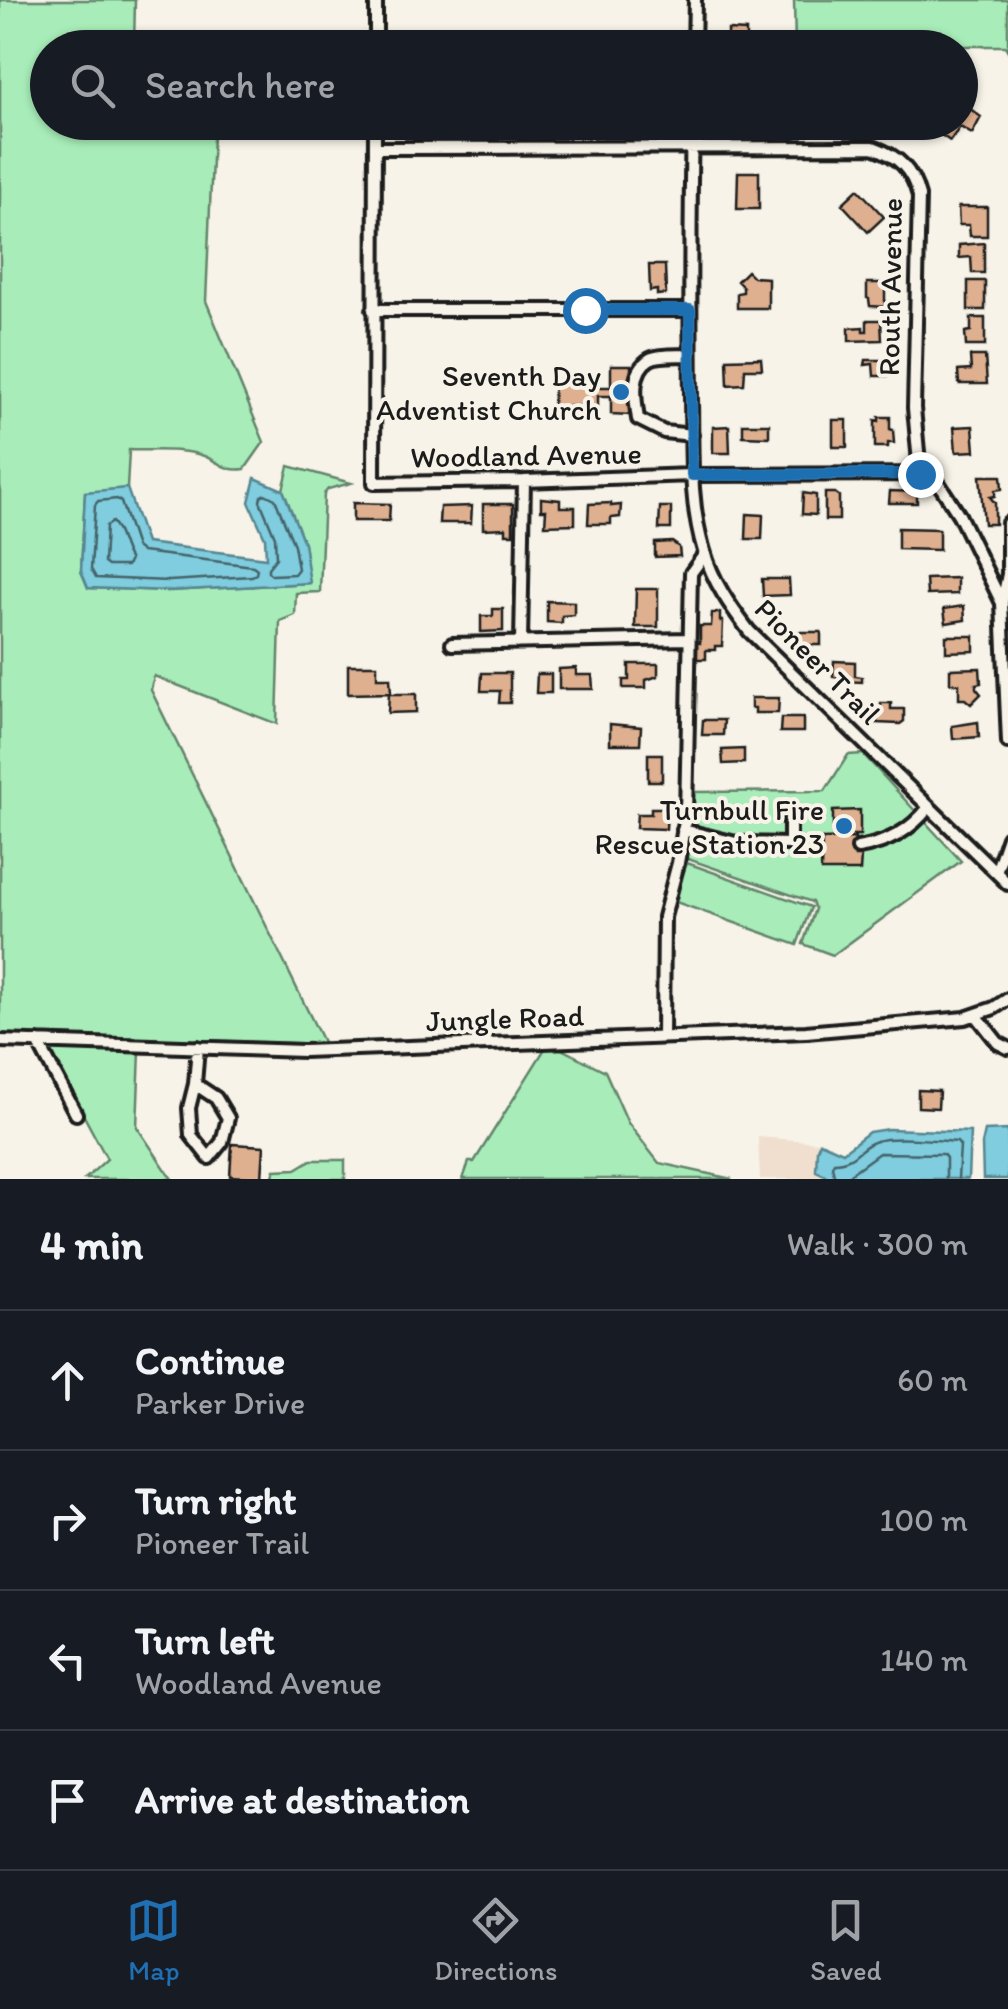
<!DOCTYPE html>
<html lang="en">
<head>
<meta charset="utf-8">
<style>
  body { margin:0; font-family:Itim,sans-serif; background:#242831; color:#f1f3f6 }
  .stop { position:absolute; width:30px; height:30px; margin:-22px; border:8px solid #1f6fb2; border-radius:50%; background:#fff }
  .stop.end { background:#1f6fb2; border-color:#fff; box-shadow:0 2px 10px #0008 }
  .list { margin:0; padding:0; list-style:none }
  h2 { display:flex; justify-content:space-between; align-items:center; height:130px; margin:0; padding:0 40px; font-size:42px }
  h2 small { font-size:32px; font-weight:400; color:#9ea1a6 }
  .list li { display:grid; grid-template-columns:65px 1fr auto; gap:30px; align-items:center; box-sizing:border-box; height:140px; padding:0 40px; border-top:2px solid #363941 }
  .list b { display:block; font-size:38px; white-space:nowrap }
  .list p { margin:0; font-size:32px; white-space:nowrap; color:#9ea1a6 }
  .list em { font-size:32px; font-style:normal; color:#9ea1a6 }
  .icon { flex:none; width:55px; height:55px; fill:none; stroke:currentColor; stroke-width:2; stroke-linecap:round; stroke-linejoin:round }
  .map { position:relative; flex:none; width:1008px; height:1179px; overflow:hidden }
  .search { position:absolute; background:#171b24; box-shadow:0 2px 8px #0004; left:30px; right:30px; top:30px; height:110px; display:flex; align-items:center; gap:25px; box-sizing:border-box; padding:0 35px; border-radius:55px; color:#9ea1a6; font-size:38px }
  .sheet { height:690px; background:#171b24 }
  nav { display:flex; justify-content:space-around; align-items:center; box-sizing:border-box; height:140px; border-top:2px solid #363941; background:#171b24; font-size:28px; color:#9ea1a6 }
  nav a { display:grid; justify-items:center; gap:5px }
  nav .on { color:#1f6fb2 }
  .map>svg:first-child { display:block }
  .built { fill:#f0dfce }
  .green { fill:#a8edb9; stroke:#62846a; stroke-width:2.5 }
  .water { fill:#7fcdde; stroke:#578690; stroke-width:2.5 }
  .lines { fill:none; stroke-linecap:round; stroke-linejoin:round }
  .shore { stroke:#44636a; stroke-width:2.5 }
  .building { fill:#dfb090; stroke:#1c1c1c; stroke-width:2.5 }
  .minor-casing { stroke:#1c1c1c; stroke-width:18 }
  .minor { stroke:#f7f3e8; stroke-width:10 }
  .route { stroke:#1f6fb2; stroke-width:12 }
  .poi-dot { fill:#1f6fb2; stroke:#f7f3e8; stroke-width:4 }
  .labels { text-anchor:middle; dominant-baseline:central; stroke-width:8; stroke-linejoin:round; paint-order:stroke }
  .street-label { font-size:30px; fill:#1c1c1c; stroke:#f7f3e8 }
  .poi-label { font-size:30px; fill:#1c1c1c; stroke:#f7f3e8; text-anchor:end }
</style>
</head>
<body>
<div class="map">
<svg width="1008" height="1179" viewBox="0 0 1008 1179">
  <rect width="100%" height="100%" fill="#f7f3e8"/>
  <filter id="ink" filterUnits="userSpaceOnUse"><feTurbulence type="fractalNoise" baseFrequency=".01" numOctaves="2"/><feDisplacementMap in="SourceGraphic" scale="20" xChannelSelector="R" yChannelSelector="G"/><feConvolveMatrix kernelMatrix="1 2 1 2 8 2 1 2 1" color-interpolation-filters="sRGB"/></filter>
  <g filter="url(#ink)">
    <!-- built -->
    <path class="built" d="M 758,1137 L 820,1142 L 817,1149 L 826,1179 L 760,1179 Z"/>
    <!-- green -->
    <path class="green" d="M 0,0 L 135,0 L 134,47 L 48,48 L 48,122 L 133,123 L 133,133 L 213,135 L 206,301 L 264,442 L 245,469 C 223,472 220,461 201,455 C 179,448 152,451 129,450 L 127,488 L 85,493 L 81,571 L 89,588 L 169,591 L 309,583 L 304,543 L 283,490 L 289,466 L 351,483 L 328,489 L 324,494 L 320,592 L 296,593 L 295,615 L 280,621 L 277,724 L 154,676 L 151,690 L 324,1044 L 0,1034 Z
      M 794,0 L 1008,0 L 1008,51 L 1005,46 L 947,46 L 941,44 L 935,46 L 795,46 Z
      M 863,754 L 961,861 L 833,955 L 803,944 L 815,909 L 812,902 L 685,858 L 691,816 L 692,792 L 825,791 L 848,755 Z
      M 687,863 L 811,907 L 797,945 L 673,901 Z
      M 546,1047 L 557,1047 L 605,1071 L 628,1123 L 659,1163 L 732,1179 L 463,1179 L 469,1162 L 474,1162 Z
      M 48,1049 L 140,1051 L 137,1127 L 172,1179 L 85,1179 L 107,1159 Z
      M 311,1160 L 345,1160 L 345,1179 L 272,1179 L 275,1170 L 296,1169 Z"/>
    <!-- water -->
    <path class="water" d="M 255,478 L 283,490 L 304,543 L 310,583 L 169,591 L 88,588 L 81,571 L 85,492 L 127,488 L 146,543 L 266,558 L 265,538 L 249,502 Z
      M 888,1129 L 970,1132 L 968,1179 L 826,1179 L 825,1175 L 816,1171 L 817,1149 L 820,1142 L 843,1152 L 869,1132 Z
      M 1008,1130 L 1008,1179 L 983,1179 L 982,1144 L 985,1131 Z"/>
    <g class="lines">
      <!-- shore -->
      <path class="shore" d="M 265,494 L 275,499 L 294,545 L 298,569 L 294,574 L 272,575 L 268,572 L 268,568 L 276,558 L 275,537 L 260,501 L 261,496 Z
        M 117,499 L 121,502 L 136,547 L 142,552 L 253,566 L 257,569 L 256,574 L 252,576 L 169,581 L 96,578 L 91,569 L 95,505 L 98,501 Z
        M 112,522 C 121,531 122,549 130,560 L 127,566 L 108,566 L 104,563 L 106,526 Z
        M 835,1179 L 832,1166 L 834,1162 C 856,1162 858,1147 876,1141 C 892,1136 939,1140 957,1142 L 960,1146 L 958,1179
        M 848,1179 L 850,1174 L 879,1153 L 943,1154 L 946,1158 L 946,1179"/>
    </g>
    <!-- building -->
    <path class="building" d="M 728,30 L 746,31 L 746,48 L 728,48 Z
      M 960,101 L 981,117 L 972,134 L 960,127 L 950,141 L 938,133 L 943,125 L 939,122 L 960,122 Z
      M 738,172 L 759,172 L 759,209 L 737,209 Z
      M 858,189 L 884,217 L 868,232 L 842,204 Z
      M 958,207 L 987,207 L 987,236 L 970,236 L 969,225 L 959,225 Z
      M 984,243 L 984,273 L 972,273 L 971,257 L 959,258 L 959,245 Z
      M 649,265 L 665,265 L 666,294 L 657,295 L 657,290 L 650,291 Z
      M 747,271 L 753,277 L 768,278 L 768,308 L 737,308 L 737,293 L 743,292 L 743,287 L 737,281 Z
      M 968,281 L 985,281 L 985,310 L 968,310 Z
      M 867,283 L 885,283 L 885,307 L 870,306 L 869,299 L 867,298 Z
      M 971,318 L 985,318 L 985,346 L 966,346 L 965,332 L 971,331 Z
      M 867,320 L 881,320 L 882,340 L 849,341 L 849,328 L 863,327 L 863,331 L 867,331 Z
      M 970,356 L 985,356 L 987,384 L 959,384 L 958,371 L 971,370 Z
      M 761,358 L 762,369 L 745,369 L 744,384 L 728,385 L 727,359 Z
      M 866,360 L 888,360 L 888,376 L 874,376 L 873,364 L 865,365 Z
      M 611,365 L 631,365 L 631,387 L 640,386 L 640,399 L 630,399 L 630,415 L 611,414 L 611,396 L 598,396 L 598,406 L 553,406 L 554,380 L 599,380 L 599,387 L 611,387 Z
      M 879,417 L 890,417 L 890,429 L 893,430 L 894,443 L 888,443 L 888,447 L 875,447 L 875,420 L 879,421 Z
      M 833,420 L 847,420 L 847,447 L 833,447 Z
      M 743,424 L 769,424 L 769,437 L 743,436 Z
      M 729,426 L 730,453 L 713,453 L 713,427 Z
      M 973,426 L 975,451 L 956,452 L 954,427 Z
      M 980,476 L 1001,476 L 1002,489 L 995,490 L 995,496 L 990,497 L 995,503 L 995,524 L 984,524 Z
      M 890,491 L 917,492 L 917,503 L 889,503 Z
      M 803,493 L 816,495 L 816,515 L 802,514 Z
      M 825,493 L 835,493 L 839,496 L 839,520 L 825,520 Z
      M 541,498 L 560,500 L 560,507 L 575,507 L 575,524 L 545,525 L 546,510 L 541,510 Z
      M 353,503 L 390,504 L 389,521 L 353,521 Z
      M 611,503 L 611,506 L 621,505 L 620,517 L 611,518 L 611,524 L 588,524 L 589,504 Z
      M 483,504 L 513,504 L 513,534 L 506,534 L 506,528 L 483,529 Z
      M 472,506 L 471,523 L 439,523 L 440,507 Z
      M 660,507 L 671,507 L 671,529 L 659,529 Z
      M 747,514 L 763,515 L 762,539 L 746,539 Z
      M 898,528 L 939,529 L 939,550 L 898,549 Z
      M 672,542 L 679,547 L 680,556 L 655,557 L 655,543 Z
      M 957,578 L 957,594 L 927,595 L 926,579 Z
      M 762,579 L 789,579 L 790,595 L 763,596 Z
      M 636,589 L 658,589 L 658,627 L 635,627 Z
      M 547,601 L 574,602 L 574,615 L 562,616 L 562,623 L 547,622 Z
      M 964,606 L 965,620 L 946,623 L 944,609 Z
      M 493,609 L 503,609 L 503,631 L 481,632 L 481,616 L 493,616 Z
      M 712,613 L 720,613 L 720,621 L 723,621 L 722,646 L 715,646 L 715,650 L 706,650 L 706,659 L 696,659 L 696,642 L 700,643 L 700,626 L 711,626 Z
      M 792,632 L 821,632 L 821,645 L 792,645 Z
      M 946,636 L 974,636 L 974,651 L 946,652 Z
      M 834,661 L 855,662 L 855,676 L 862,677 L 862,682 L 842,681 L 842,678 L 833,677 Z
      M 629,664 L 658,664 L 658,676 L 646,680 L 646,688 L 623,688 L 623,680 L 629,680 Z
      M 348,665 L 377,665 L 377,678 L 390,678 L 391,693 L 348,694 Z
      M 576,668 L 576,675 L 592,675 L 593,689 L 559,689 L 559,669 Z
      M 980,668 L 981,683 L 976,684 L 976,688 L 981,694 L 971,704 L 965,699 L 959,699 L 959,684 L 950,683 L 950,669 Z
      M 482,673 L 510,673 L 510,703 L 499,703 L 500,691 L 481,691 Z
      M 537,674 L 551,674 L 551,693 L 536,693 Z
      M 389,694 L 416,694 L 416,712 L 388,713 Z
      M 751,698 L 779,698 L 778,713 L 755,713 L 755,708 L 751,708 Z
      M 881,703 L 891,703 L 891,709 L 904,709 L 904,721 L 900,724 L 877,723 L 878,710 L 881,709 Z
      M 781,718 L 803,718 L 803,732 L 780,732 Z
      M 703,720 L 724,720 L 723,735 L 702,735 Z
      M 978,722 L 979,737 L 953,739 L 952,726 Z
      M 610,724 L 641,727 L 640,744 L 610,744 Z
      M 744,749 L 744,763 L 723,764 L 722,750 Z
      M 648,754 L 662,754 L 662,781 L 648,781 Z
      M 651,808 L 667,808 L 666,829 L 636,828 L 637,814 L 651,814 Z
      M 860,810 L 860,835 L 833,835 L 833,811 Z
      M 855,838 L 855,856 L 861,856 L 860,871 L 821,871 L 822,839 Z
      M 918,1090 L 939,1091 L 938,1108 L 918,1107 Z
      M 232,1144 L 264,1146 L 262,1178 L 230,1176 Z"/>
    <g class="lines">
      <defs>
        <path id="minor" d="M 376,48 L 376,0
          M 694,48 L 695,0
          M 375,122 L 374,483 L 524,481 L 692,475 L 920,474
          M 692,122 C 690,215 690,307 691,399 C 692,449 689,503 704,551 C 713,582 730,606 749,631 L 1008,884
          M 375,148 L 873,147 C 898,156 912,169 919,196 L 914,408 L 920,474 L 939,484 L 959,515 L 1002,603
          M 373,310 L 690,310
          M 690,355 C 679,356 660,354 650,359 C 630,371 635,400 638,419 L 664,432 L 692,435
          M 1008,523 L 1008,574 L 1002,603 L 1008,742
          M 521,642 L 524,481
          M 452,644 L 688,639
          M 683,830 L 736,843 L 790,844 L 790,810
          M 858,848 C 888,843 910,831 929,807
          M 996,872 L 1008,837
          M 976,1015 L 998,1043 L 1008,1048
          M 663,1037 L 664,917 L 678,863 L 686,815 L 691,573 L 704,555
          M 0,1041 L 304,1051 L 806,1032 L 965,1018 L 994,1008 L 1008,999
          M 38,1042 L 76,1114
          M 195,1084 L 216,1098 L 228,1118 L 222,1142 L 209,1158 L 191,1135 L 189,1108 L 195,1084 L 198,1047"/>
      </defs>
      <!-- minor casing -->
      <use href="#minor" class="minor-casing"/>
      <!-- minor -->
      <use href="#minor" class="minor"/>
    </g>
  </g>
  <g class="lines" filter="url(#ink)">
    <!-- route -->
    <path class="route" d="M 585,310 L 690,310 L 692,475 L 920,474"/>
  </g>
  <!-- markers -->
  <g class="poi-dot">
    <circle cx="621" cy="392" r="10"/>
    <circle cx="844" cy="826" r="10"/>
  </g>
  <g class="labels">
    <!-- street labels -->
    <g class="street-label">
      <text transform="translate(890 287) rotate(-89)">Routh Avenue</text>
      <text transform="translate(526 455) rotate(-1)">Woodland Avenue</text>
      <text transform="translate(818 661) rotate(45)">Pioneer Trail</text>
      <text transform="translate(505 1018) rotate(-2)">Jungle Road</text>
    </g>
    <!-- poi labels -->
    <g class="poi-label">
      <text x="601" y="375">Seventh Day<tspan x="601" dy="34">Adventist Church</tspan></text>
      <text x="824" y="809">Turnbull Fire<tspan x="824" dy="34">Rescue Station 23</tspan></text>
    </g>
  </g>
</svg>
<div class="stop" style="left:585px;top:310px"></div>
<div class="stop end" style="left:920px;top:474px"></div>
<div class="search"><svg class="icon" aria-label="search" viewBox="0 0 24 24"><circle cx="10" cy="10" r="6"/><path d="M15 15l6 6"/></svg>Search here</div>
</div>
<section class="sheet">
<h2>4 min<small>Walk · 300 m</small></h2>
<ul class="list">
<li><svg class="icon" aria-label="ahead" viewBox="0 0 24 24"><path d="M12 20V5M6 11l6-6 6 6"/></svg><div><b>Continue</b><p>Parker Drive</p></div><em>60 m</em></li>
<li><svg class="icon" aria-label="right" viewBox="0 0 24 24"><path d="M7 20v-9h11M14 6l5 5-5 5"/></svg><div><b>Turn right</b><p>Pioneer Trail</p></div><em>100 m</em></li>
<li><svg class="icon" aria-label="left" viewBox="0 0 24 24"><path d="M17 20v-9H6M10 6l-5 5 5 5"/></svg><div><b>Turn left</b><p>Woodland Avenue</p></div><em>140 m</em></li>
<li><svg class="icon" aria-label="arrive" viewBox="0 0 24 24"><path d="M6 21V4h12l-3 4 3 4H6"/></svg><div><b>Arrive at destination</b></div></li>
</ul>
</section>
<nav>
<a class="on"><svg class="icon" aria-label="map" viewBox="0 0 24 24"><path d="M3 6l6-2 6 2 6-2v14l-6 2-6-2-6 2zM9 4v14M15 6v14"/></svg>Map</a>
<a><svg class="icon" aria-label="directions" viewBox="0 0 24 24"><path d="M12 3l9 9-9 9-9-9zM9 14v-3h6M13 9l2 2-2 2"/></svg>Directions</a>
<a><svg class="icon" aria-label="saved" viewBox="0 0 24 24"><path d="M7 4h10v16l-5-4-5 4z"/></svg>Saved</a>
</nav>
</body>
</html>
